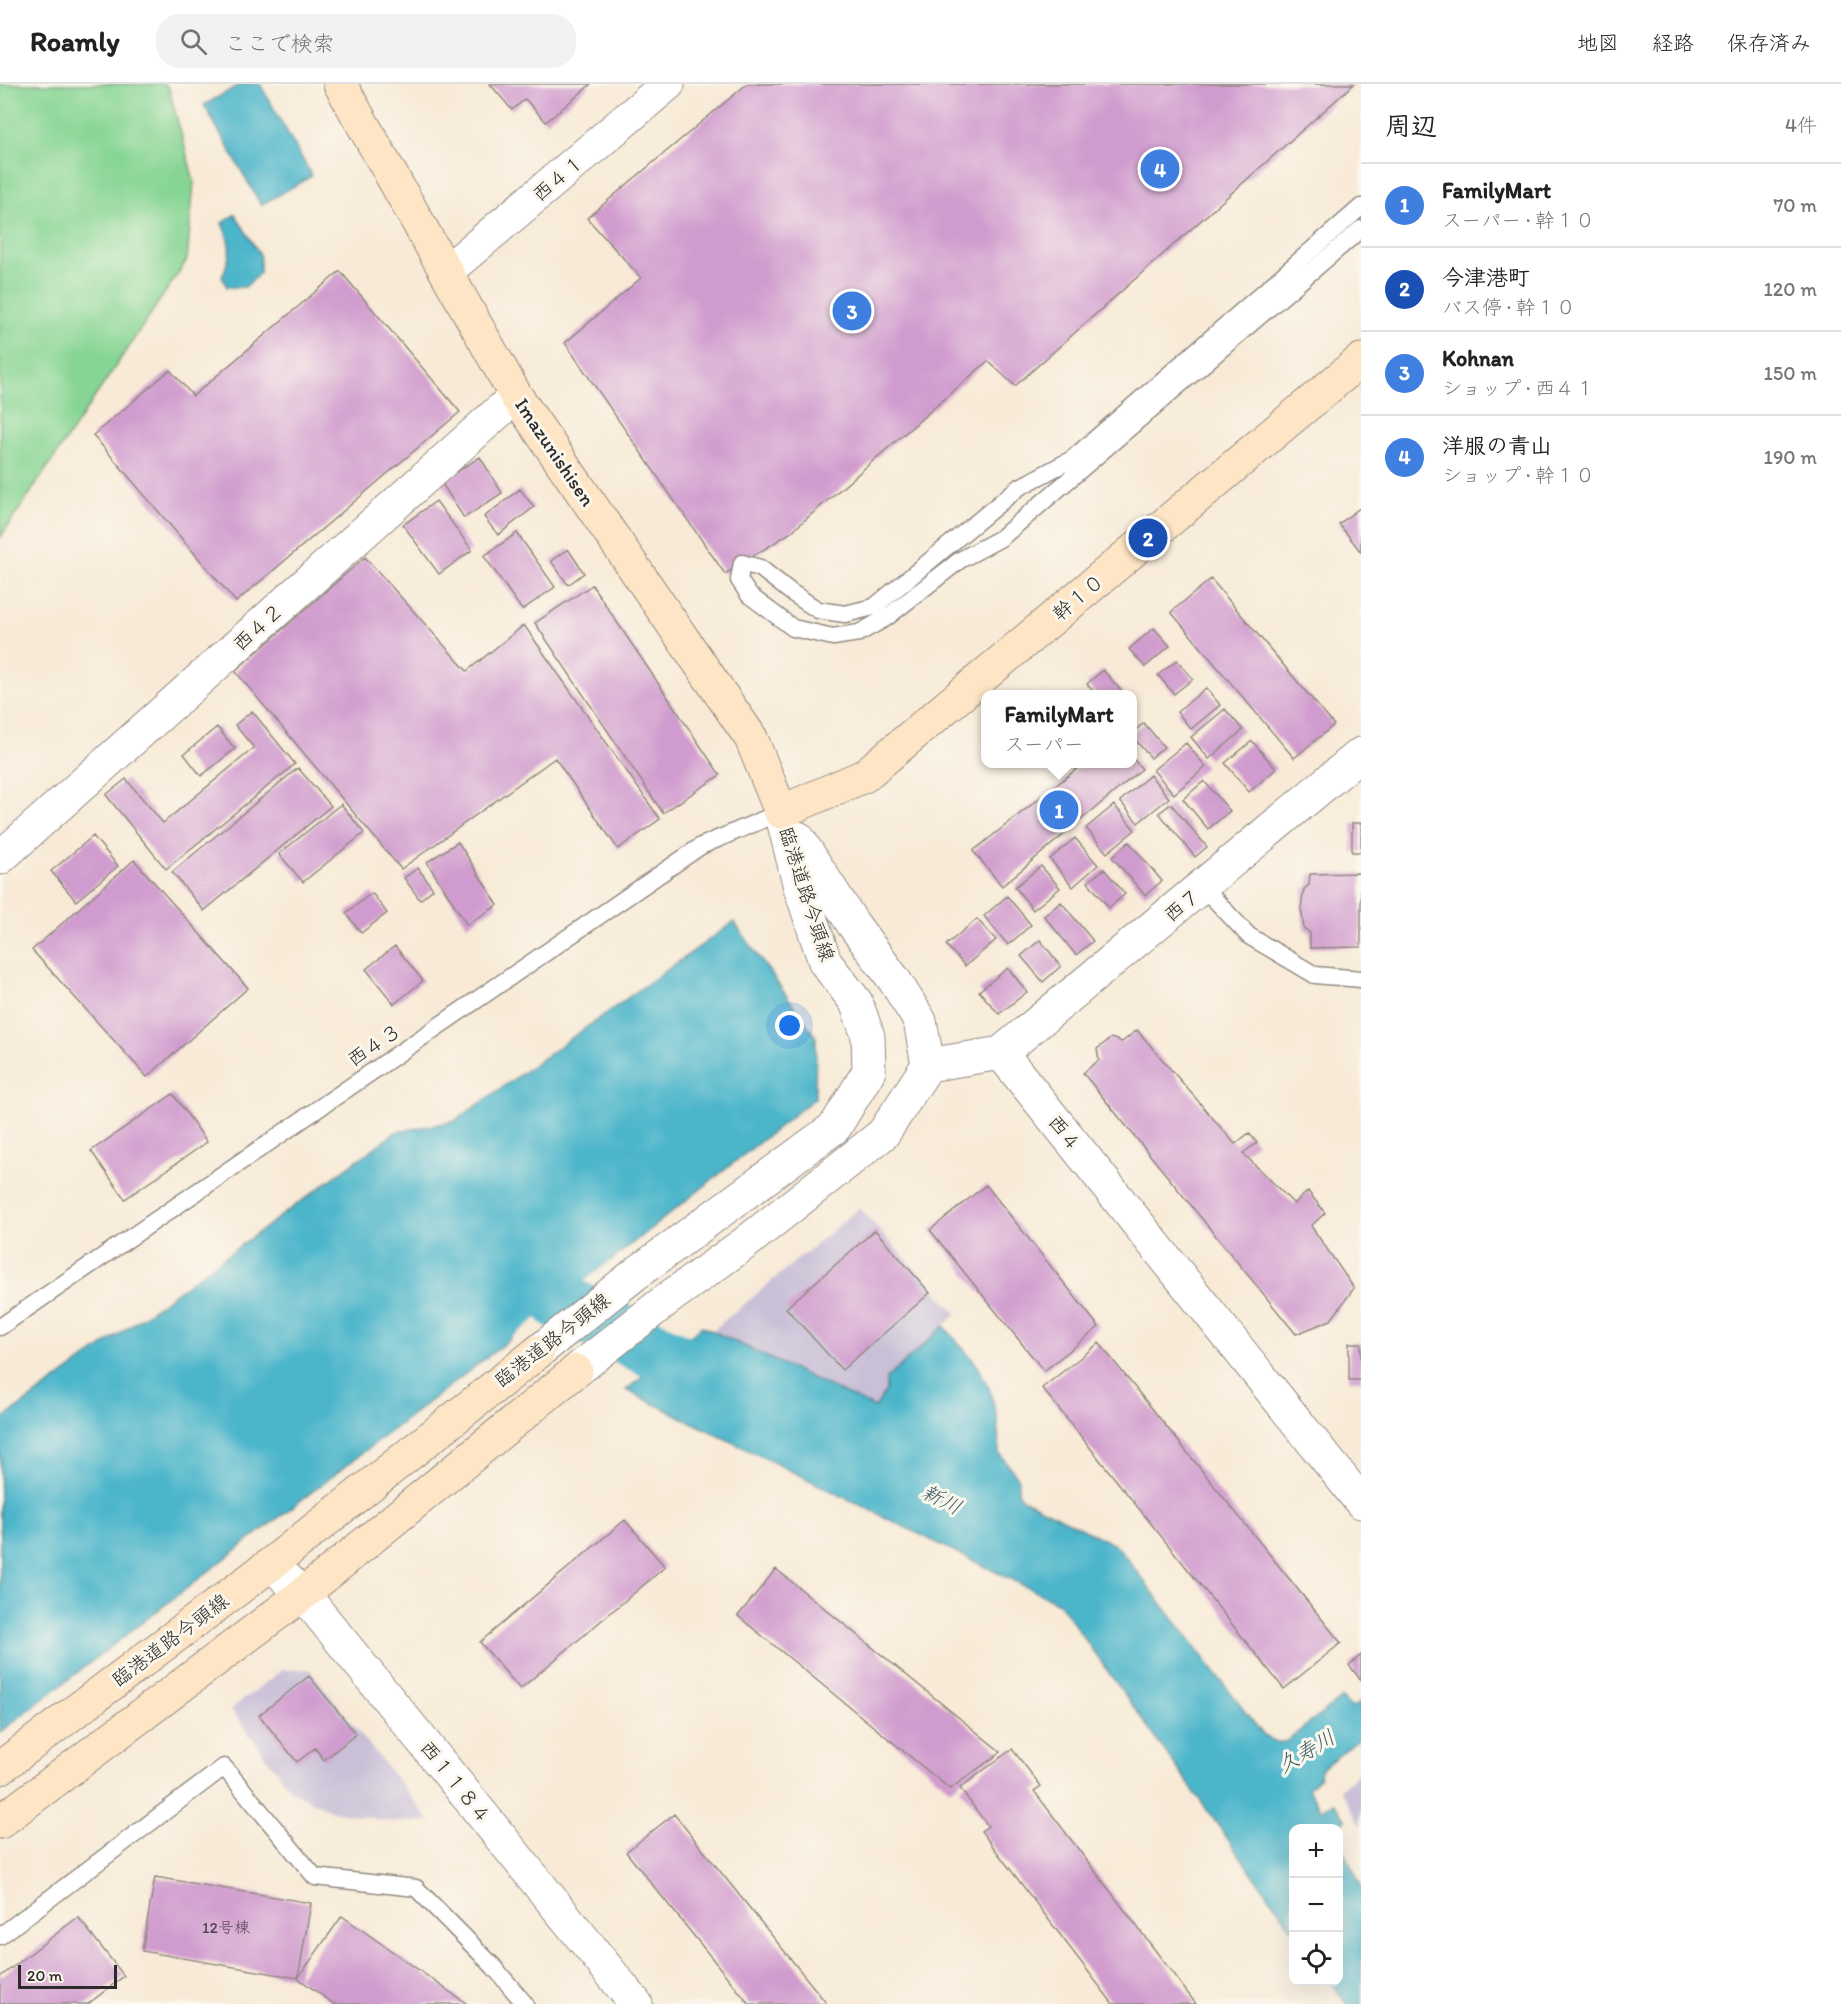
<!DOCTYPE html>
<html lang="ja">
<head>
<meta charset="utf-8">
<style>
  body { margin:0; font-family:Itim,"Klee One",sans-serif; background:#f2f2f2; color:#222 }
  .controls { position:absolute; right:18px; bottom:18px; display:grid; overflow:hidden; border-radius:12px; box-shadow:0 6px 24px #0002 }
  .controls button { width:54px; height:54px; display:grid; place-items:center; padding:0; border:0; border-bottom:2px solid #e0e0e0; background:#fff; color:#222; font:30px sans-serif }
  .scale { position:absolute; left:18px; bottom:15px; width:99px; box-sizing:border-box; padding-left:6px; border:3px solid #2b2b2b; border-top:0; font-size:16px; line-height:21px; white-space:nowrap; color:#2b2b2b; -webkit-text-stroke:4px #fbf7ec; paint-order:stroke }
  .you { position:absolute; left:790px; top:942px; width:21px; height:21px; margin:-15px; border:4px solid #fff; border-radius:50%; background:#1a73e8; box-shadow:0 0 0 9px #1a73e833 }
  .badge { display:grid; place-items:center; width:39px; height:39px; border-radius:50%; background:#b45309; color:#fff; font-size:20px; font-weight:700 }
  .pin { position:absolute; translate:-50% -50%; border:3px solid #fff; box-shadow:0 2px 6px #0006 }
  .popup { position:absolute; left:981px; top:606px; width:156px; height:78px; box-sizing:border-box; display:grid; place-content:center; border-radius:12px; background:#fff; filter:drop-shadow(0 2px 4px #0005); font-size:20px; white-space:nowrap; color:#767676 }
  .popup b { font-size:22px; color:#222 }
  .popup::after { content:''; position:absolute; left:50%; top:100%; margin-left:-12px; border:12px solid transparent; border-top-color:#fff }
  .list { margin:0; padding:0; list-style:none }
  h2 { display:flex; justify-content:space-between; align-items:center; height:78px; margin:0; padding:0 24px; font-size:26px }
  h2 small { font-size:20px; font-weight:400; color:#767676 }
  .list li { display:grid; grid-template-columns:39px 1fr auto; gap:18px; align-items:center; box-sizing:border-box; height:84px; padding:0 24px; border-top:2px solid #e0e0e0 }
  .list b { display:block; font-size:22px; white-space:nowrap }
  .list p { margin:0; font-size:20px; white-space:nowrap; color:#767676 }
  .list em { font-size:20px; font-style:normal; color:#767676 }
  .icon { flex:none; width:33px; height:33px; fill:none; stroke:currentColor; stroke-width:2; stroke-linecap:round; stroke-linejoin:round }
  .map { position:relative; flex:none; width:1361px; height:1920px; overflow:hidden }
  header { display:flex; align-items:center; gap:36px; box-sizing:border-box; height:84px; padding:0 30px; background:#fff; border-bottom:2px solid #e0e0e0 }
  header strong { font-size:28px }
  nav { display:flex; gap:33px; margin-inline-start:auto; font-size:21px }
  .search { width:420px; height:54px; background:#f2f2f2; display:flex; align-items:center; gap:15px; box-sizing:border-box; padding:0 21px; border-radius:24px; color:#767676; font-size:22px }
  main { display:flex }
  aside { flex:1; background:#fff }
  .map>svg:first-child { display:block }
  .industrial { fill:#c9bfd7 }
  .green { fill:#87d594; stroke:#598060; stroke-width:1.5 }
  .water { fill:#4cb5ca; stroke:#3c707a; stroke-width:1.5 }
  .pier { fill:#f8ead7 }
  .lines { fill:none; stroke-linecap:round; stroke-linejoin:round }
  .river { stroke:#4cb5ca; stroke-width:58 }
  .building { fill:#d09bce }
  .lane-casing { stroke:#928a81; stroke-width:19 }
  .street-casing { stroke:#928a81; stroke-width:35 }
  .secondary-casing { stroke:#928a81; stroke-width:35 }
  .lane { stroke:#fff; stroke-width:16 }
  .street { stroke:#fff; stroke-width:33 }
  .secondary { stroke:#fee5c5; stroke-width:33 }
  .labels { text-anchor:middle; dominant-baseline:central; stroke-width:6; stroke-linejoin:round; paint-order:stroke }
  .number-label { font-size:16px; fill:#544754 }
  .street-label { font-size:20px; fill:#2b2b2b; stroke:#fbf7ec }
  .water-label { font-size:21px; font-style:italic; fill:#375b63; stroke:#fbf7ec }
</style>
</head>
<body>
<header>
<strong>Roamly</strong>
<div class="search"><svg class="icon" aria-label="search" viewBox="0 0 24 24"><circle cx="10" cy="10" r="6"/><path d="M15 15l6 6"/></svg>ここで検索</div>
<nav><a>地図</a><a>経路</a><a>保存済み</a></nav>
</header>
<main>
<div class="map">
<svg width="1361" height="1920" viewBox="0 0 1361 1920">
  <rect width="100%" height="100%" fill="#fbf7ec"/>
  <filter id="ink" filterUnits="userSpaceOnUse"><feTurbulence type="fractalNoise" baseFrequency=".0167" numOctaves="2"/><feDisplacementMap in="SourceGraphic" scale="12" xChannelSelector="R" yChannelSelector="G"/><feConvolveMatrix kernelMatrix="1 2 1 2 8 2 1 2 1" color-interpolation-filters="sRGB"/></filter>
  <filter id="wash" filterUnits="userSpaceOnUse"><feTurbulence type="fractalNoise" baseFrequency=".008" numOctaves="4" result="noise"/><feDisplacementMap in="SourceGraphic" scale="24" xChannelSelector="R" yChannelSelector="G"/><feGaussianBlur stdDeviation="1.35" result="paint"/><feColorMatrix in="noise" values="0 0 0 0 0 0 0 0 0 0 0 0 0 0 0 0 0 1.4 0 .05"/><feComposite in="paint" operator="in"/></filter>
  <g filter="url(#wash)">
    <rect width="100%" height="100%" fill="#f8ead7"/>
    <!-- industrial -->
    <path class="industrial" d="M 859,1124 L 957,1230 L 887,1294 L 886,1306 L 875,1324 L 711,1248 Z
      M 309,1585 L 430,1737 L 393,1738 L 332,1727 L 291,1707 L 231,1625 L 282,1586 Z
      M 1361,1687 L 1361,1743 L 1340,1705 Z"/>
    <!-- green -->
    <path class="green" d="M 0,0 L 165,0 L 169,5 L 194,97 L 187,176 L 0,454 Z"/>
    <!-- water -->
    <path class="water" d="M 241,0 L 260,0 L 312,92 L 261,121 L 204,21 Z
      M 235,130 L 260,171 L 260,189 L 245,203 L 227,203 L 222,193 C 232,169 232,163 222,139 Z
      M 734,838 L 816,953 L 815,1014 L 560,1217 L 0,1648 L 0,1337 L 396,1048 L 455,1037 Z
      M 702,1242 L 875,1324 L 886,1306 L 886,1295 L 944,1242 L 974,1277 L 989,1304 L 998,1336 L 999,1369 L 1019,1395 L 1018,1408 L 1021,1414 L 1117,1462 L 1264,1652 L 1277,1658 L 1285,1658 L 1342,1614 L 1352,1624 L 1361,1617 L 1361,1654 L 1321,1685 L 1320,1693 L 1308,1704 L 1321,1726 L 1335,1719 L 1346,1737 L 1333,1744 L 1294,1744 L 1293,1846 L 1059,1519 L 626,1306 Z
      M 1339,1759 L 1361,1801 L 1361,1920 L 1347,1920 L 1330,1898 L 1338,1898 Z"/>
    <!-- pier -->
    <path class="pier" d="M 610,1177 L 613,1179 L 562,1219 L 514,1256 L 511,1254 Z"/>
    <g class="lines">
      <!-- river -->
      <path class="river" d="M 560,1217 L 737,1309"/>
    </g>
    <g id="blocks">
      <!-- building -->
      <path class="building" d="M 490,0 L 591,0 L 546,38 L 525,15 L 512,26 Z
        M 747,0 L 1354,0 L 1015,302 L 988,277 L 790,449 L 725,490 L 565,259 L 641,194 L 587,134 Z
        M 340,187 L 460,328 L 236,518 L 93,351 L 170,286 L 193,312 Z
        M 480,373 L 502,409 L 464,434 L 441,398 Z
        M 520,405 L 534,423 L 498,451 L 484,433 Z
        M 436,417 L 472,466 L 439,490 L 403,441 Z
        M 1361,423 L 1361,468 L 1339,440 Z
        M 517,449 L 555,503 L 522,526 L 484,472 Z
        M 568,465 L 584,489 L 568,501 L 551,477 Z
        M 365,473 L 467,587 L 524,541 L 660,735 L 618,765 L 555,674 L 401,785 L 235,587 Z
        M 1211,495 L 1334,641 L 1294,674 L 1171,528 Z
        M 592,501 L 720,691 L 663,729 L 535,539 Z
        M 1154,544 L 1170,562 L 1145,583 L 1129,565 Z
        M 1177,576 L 1193,595 L 1174,610 L 1158,591 Z
        M 1103,586 L 1124,610 L 1096,610 L 1087,600 Z
        M 1206,604 L 1220,621 L 1191,645 L 1177,628 Z
        M 1225,625 L 1243,646 L 1209,675 L 1191,653 Z
        M 252,627 L 295,680 L 166,785 L 106,711 L 126,695 L 163,739 L 254,664 L 235,641 Z
        M 1144,639 L 1164,663 L 1151,674 L 1132,652 L 1132,649 Z
        M 217,643 L 235,665 L 201,692 L 184,670 Z
        M 1252,657 L 1276,685 L 1249,708 L 1225,679 Z
        M 1186,659 L 1206,683 L 1174,710 L 1153,686 Z
        M 1132,674 L 1142,685 L 1002,802 L 973,767 L 1083,680 L 1132,680 Z
        M 298,684 L 331,722 L 204,827 L 172,788 Z
        M 1150,691 L 1169,714 L 1138,739 L 1120,717 Z
        M 1204,697 L 1230,727 L 1208,745 L 1183,715 Z
        M 341,720 L 364,749 L 303,798 L 279,770 Z
        M 1171,720 L 1207,763 L 1195,773 L 1159,729 Z
        M 1114,721 L 1135,746 L 1107,769 L 1086,744 Z
        M 1352,739 L 1361,739 L 1361,768 L 1352,768 Z
        M 93,752 L 118,782 L 76,817 L 51,787 Z
        M 1075,754 L 1098,781 L 1073,803 L 1050,775 Z
        M 458,758 L 498,821 L 467,841 L 427,778 Z
        M 1129,758 L 1162,797 L 1145,811 L 1112,773 Z
        M 134,776 L 248,904 L 147,993 L 32,866 Z
        M 1041,782 L 1060,804 L 1033,826 L 1015,803 Z
        M 418,784 L 433,805 L 420,816 L 404,794 Z
        M 1104,785 L 1125,810 L 1109,824 L 1088,798 Z
        M 1361,789 L 1361,863 L 1310,864 L 1310,849 L 1304,844 L 1301,824 L 1304,805 L 1309,801 L 1310,790 Z
        M 372,809 L 387,829 L 361,849 L 346,829 Z
        M 1007,812 L 1031,841 L 1008,861 L 984,832 Z
        M 1061,818 L 1093,857 L 1076,871 L 1044,832 Z
        M 977,835 L 996,856 L 965,882 L 946,861 Z
        M 1040,856 L 1061,882 L 1043,898 L 1021,872 Z
        M 395,862 L 423,897 L 394,920 L 366,885 Z
        M 1008,884 L 1027,908 L 999,930 L 979,907 Z
        M 1137,946 L 1235,1060 L 1249,1049 L 1257,1059 L 1243,1069 L 1294,1120 L 1308,1107 L 1325,1129 L 1311,1142 L 1354,1204 L 1331,1236 L 1296,1250 L 1083,989 L 1099,976 L 1097,965 L 1111,954 L 1122,958 Z
        M 173,1010 L 207,1058 L 125,1115 L 91,1067 Z
        M 986,1101 L 1099,1243 L 1044,1287 L 930,1146 Z
        M 875,1146 L 930,1209 L 842,1286 L 786,1224 Z
        M 1099,1259 L 1341,1559 L 1284,1605 L 1042,1304 Z
        M 1349,1259 L 1361,1259 L 1361,1296 L 1349,1296 Z
        M 625,1436 L 665,1483 L 520,1605 L 480,1558 Z
        M 776,1485 L 1001,1668 L 950,1705 L 738,1532 Z
        M 1361,1571 L 1361,1596 L 1349,1581 Z
        M 309,1592 L 356,1650 L 324,1676 L 315,1664 L 297,1678 L 259,1631 Z
        M 1012,1665 L 1041,1702 L 1034,1707 L 1196,1920 L 1113,1920 L 981,1747 L 988,1742 L 960,1704 Z
        M 674,1730 L 827,1920 L 749,1920 L 626,1768 Z
        M 155,1793 L 311,1819 L 298,1894 L 142,1867 Z
        M 342,1832 L 467,1920 L 334,1920 L 298,1894 Z
        M 78,1833 L 124,1892 L 88,1920 L 0,1920 L 0,1893 Z"/>
    </g>
  </g>
  <g filter="url(#ink)">
    <use href="#blocks" fill-opacity="0" stroke="#928a81" stroke-width="1.5"/>
    <g class="lines">
      <defs>
        <path id="lane" d="M 1361,123 L 1072,375 L 1018,404 L 874,523 L 845,530 L 818,526 L 792,509 L 760,484 L 742,479 L 739,496 L 749,511 L 793,544 L 833,553 L 859,549 L 886,534 L 960,476 L 1001,454 L 1361,145
          M 1203,803 L 1249,852 L 1315,891 L 1361,895
          M 0,1243 L 701,762 L 781,728
          M 0,1852 L 224,1683 L 315,1793 L 416,1804 L 494,1883 L 525,1920"/>
        <path id="street" d="M 447,187 L 668,0
          M 798,754 L 853,840 L 895,897 L 920,937 L 928,981
          M 0,774 L 516,312
          M 1001,969 L 1361,670
          M 928,981 L 1001,969 L 1361,1418
          M 538,1268 L 634,1191 L 835,1043 L 869,987 L 868,952 L 856,918 L 825,878 L 800,803 L 781,728
          M 576,1287 L 670,1213 L 744,1160 L 883,1050 L 928,981
          M 271,1480 L 303,1510 L 636,1920"/>
        <path id="secondary" d="M 340,0 L 516,312 L 751,654 L 781,728 L 864,692 L 1361,276
          M 0,1684 L 271,1480 L 538,1268
          M 0,1738 L 303,1510 L 576,1287"/>
      </defs>
      <!-- lane casing -->
      <use href="#lane" class="lane-casing"/>
      <!-- street casing -->
      <use href="#street" class="street-casing"/>
      <!-- secondary casing -->
      <use href="#secondary" class="secondary-casing"/>
      <!-- lane -->
      <use href="#lane" class="lane"/>
      <!-- street -->
      <use href="#street" class="street"/>
      <!-- secondary -->
      <use href="#secondary" class="secondary"/>
    </g>
  </g>
  <g class="labels">
    <!-- number labels -->
    <g class="number-label">
      <text x="226" y="1843">12号棟</text>
    </g>
    <!-- street labels -->
    <g class="street-label">
      <text transform="translate(558 94) rotate(-40)">西４１</text>
      <text transform="translate(555 368) rotate(56)">Imazunishisen</text>
      <text transform="translate(1078 513) rotate(-40)">幹１０</text>
      <text transform="translate(258 543) rotate(-42)">西４２</text>
      <text transform="translate(807 810) rotate(72)">臨港道路今頭線</text>
      <text transform="translate(1182 821) rotate(-39)">西７</text>
      <text transform="translate(374 961) rotate(-34)">西４３</text>
      <text transform="translate(1065 1049) rotate(51)">西４</text>
      <text transform="translate(552 1256) rotate(-38)">臨港道路今頭線</text>
      <text transform="translate(170 1556) rotate(-37)">臨港道路今頭線</text>
      <text transform="translate(456 1698) rotate(51)">西１１８４</text>
    </g>
    <!-- water labels -->
    <g class="water-label">
      <text transform="translate(942 1415) rotate(27)">新川</text>
      <text transform="translate(1306 1667) rotate(-31)">久寿川</text>
    </g>
  </g>
</svg>
<div class="controls">
<button>+</button>
<button>−</button>
<button><svg class="icon" aria-label="locate" viewBox="0 0 24 24"><circle cx="12" cy="12" r="6"/><path d="M12 2v4M12 18v4M2 12h4M18 12h4"/></svg></button>
</div>
<div class="scale">20 m</div>
<div class="you"></div>
<div class="pin badge" style="left:1059px;top:726px;background:#3f7fe0">1</div>
<div class="popup"><b>FamilyMart</b>スーパー</div>
<div class="pin badge" style="left:1148px;top:454px;background:#1a4fb4">2</div>
<div class="pin badge" style="left:852px;top:227px;background:#3f7fe0">3</div>
<div class="pin badge" style="left:1160px;top:85px;background:#3f7fe0">4</div>
</div>
<aside>
<h2>周辺<small>4件</small></h2>
<ul class="list">
<li><span class="badge" style="background:#3f7fe0">1</span><div><b>FamilyMart</b><p>スーパー · 幹１０</p></div><em>70 m</em></li>
<li><span class="badge" style="background:#1a4fb4">2</span><div><b>今津港町</b><p>バス停 · 幹１０</p></div><em>120 m</em></li>
<li><span class="badge" style="background:#3f7fe0">3</span><div><b>Kohnan</b><p>ショップ · 西４１</p></div><em>150 m</em></li>
<li><span class="badge" style="background:#3f7fe0">4</span><div><b>洋服の青山</b><p>ショップ · 幹１０</p></div><em>190 m</em></li>
</ul>
</aside>
</main>
</body>
</html>
